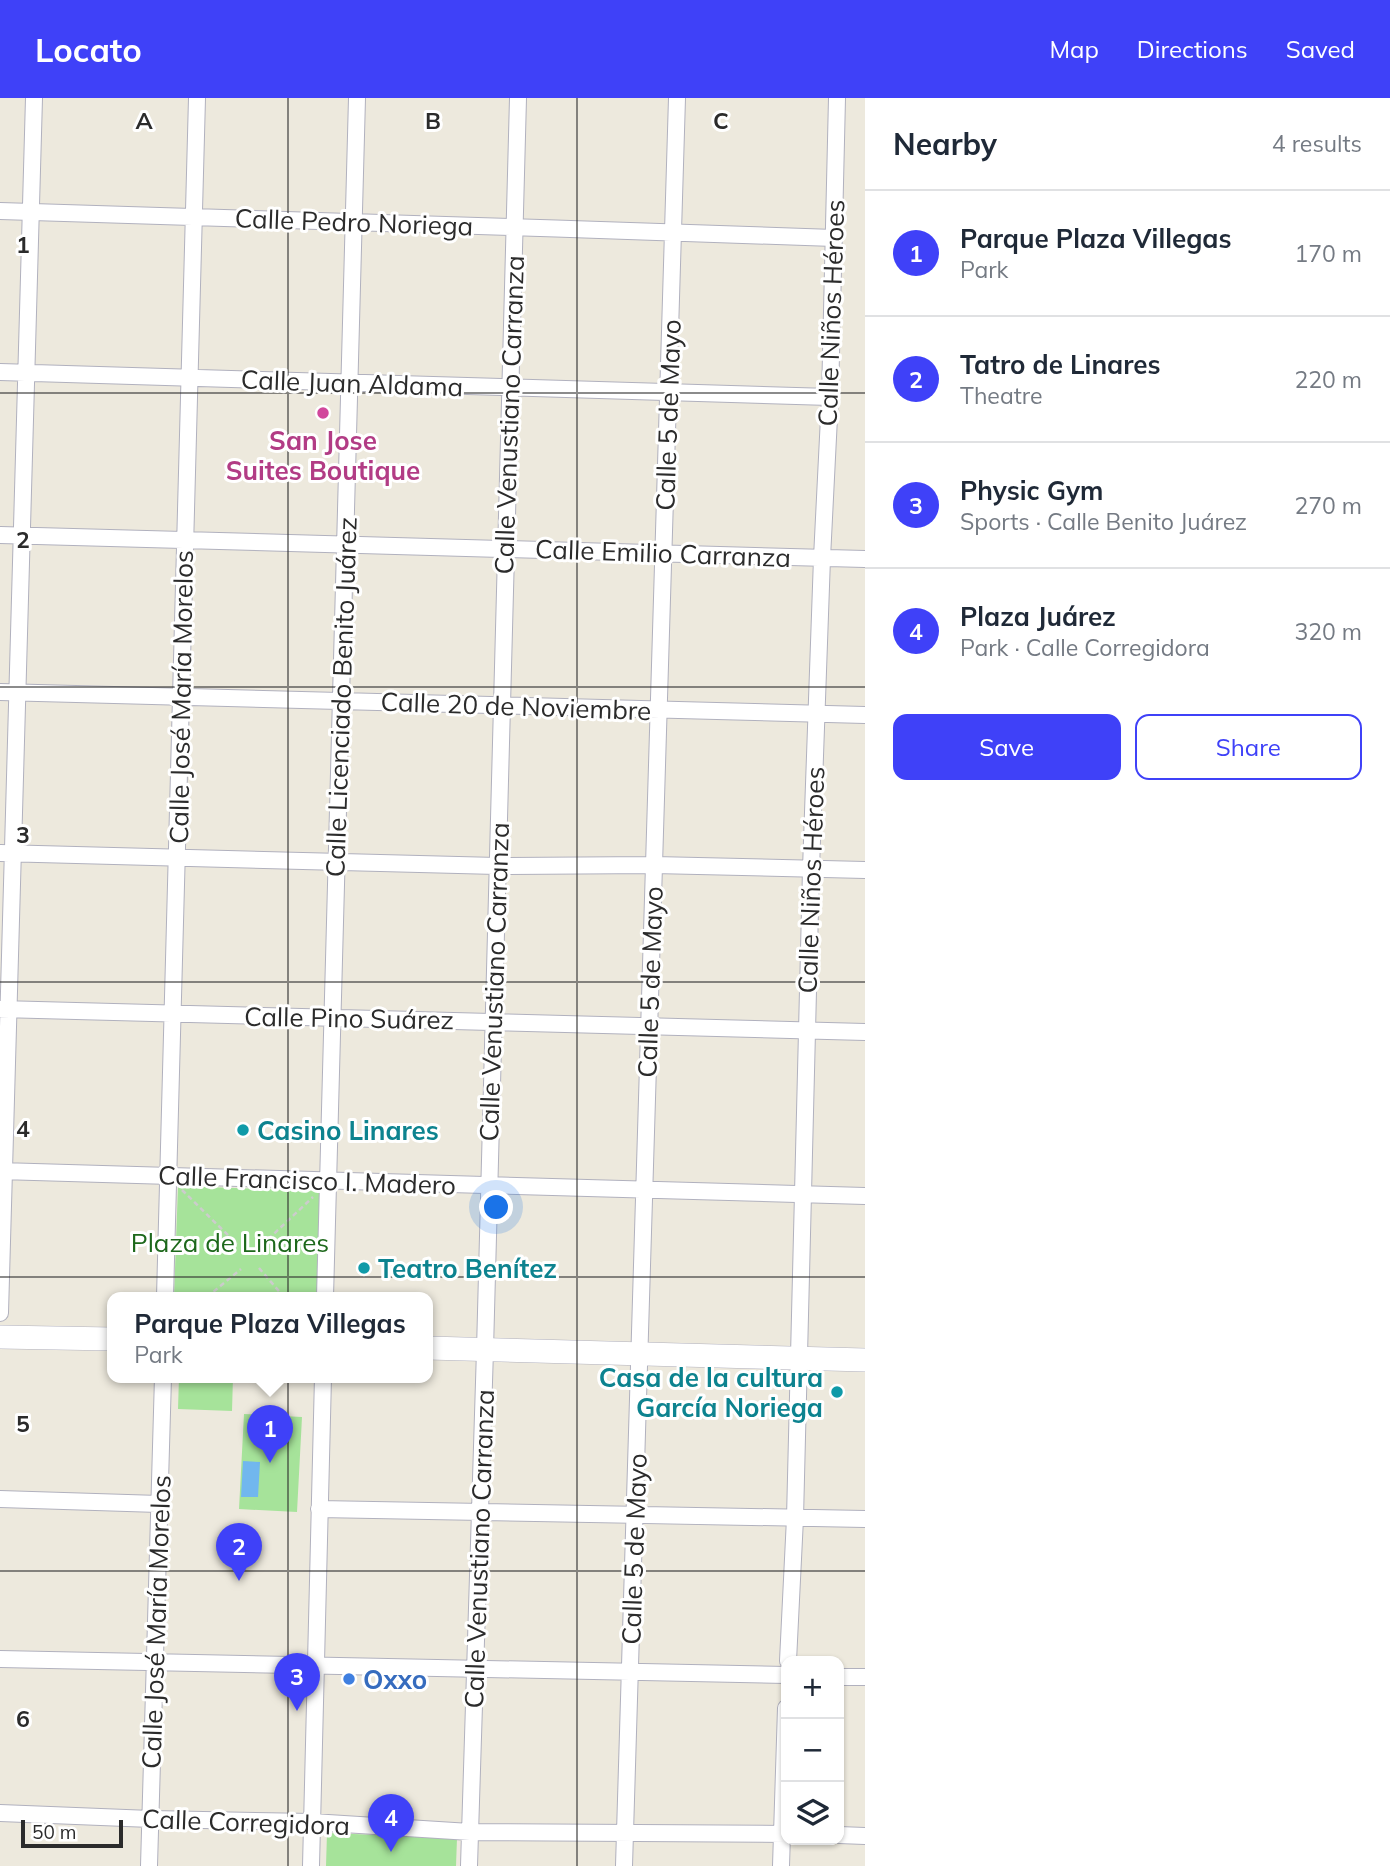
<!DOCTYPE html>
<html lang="en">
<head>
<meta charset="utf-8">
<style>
  body { margin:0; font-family:Mulish,sans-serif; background:#f6f6f7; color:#1f2937 }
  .controls { position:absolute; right:21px; bottom:21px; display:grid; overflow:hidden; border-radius:14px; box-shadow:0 2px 5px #0004 }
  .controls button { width:63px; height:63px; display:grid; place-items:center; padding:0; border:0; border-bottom:2px solid #e0e1e3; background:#fff; color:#1f2937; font:35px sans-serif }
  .scale { position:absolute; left:21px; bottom:18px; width:102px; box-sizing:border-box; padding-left:7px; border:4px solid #2b2b2b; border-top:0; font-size:19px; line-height:24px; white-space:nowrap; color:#2b2b2b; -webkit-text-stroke:5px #fff; paint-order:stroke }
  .you { position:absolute; left:497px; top:1110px; width:24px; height:24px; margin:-18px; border:5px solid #fff; border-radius:50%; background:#1a73e8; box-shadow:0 0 0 10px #1a73e833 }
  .badge { display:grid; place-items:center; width:46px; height:46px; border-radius:50%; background:#3f41f8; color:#fff; font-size:23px; font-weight:700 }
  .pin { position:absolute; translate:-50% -58px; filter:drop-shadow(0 2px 4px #0008) }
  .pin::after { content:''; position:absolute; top:37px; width:24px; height:21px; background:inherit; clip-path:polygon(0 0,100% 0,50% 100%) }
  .popup { position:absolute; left:107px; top:1194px; width:326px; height:91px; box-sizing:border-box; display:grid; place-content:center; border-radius:14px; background:#fff; filter:drop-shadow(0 2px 5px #0005); font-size:23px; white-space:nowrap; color:#747a83 }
  .popup b { font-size:26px; color:#1f2937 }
  .popup::after { content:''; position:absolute; left:50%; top:100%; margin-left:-14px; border:14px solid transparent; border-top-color:#fff }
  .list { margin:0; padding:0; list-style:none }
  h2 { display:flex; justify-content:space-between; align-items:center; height:91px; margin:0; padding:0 28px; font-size:30px }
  h2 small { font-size:23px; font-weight:400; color:#747a83 }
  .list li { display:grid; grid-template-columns:46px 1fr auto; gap:21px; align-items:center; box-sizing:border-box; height:126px; padding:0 28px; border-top:2px solid #e0e1e3 }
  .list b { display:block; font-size:26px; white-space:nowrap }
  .list p { margin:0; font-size:23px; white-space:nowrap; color:#747a83 }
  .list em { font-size:23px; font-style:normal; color:#747a83 }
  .actions { display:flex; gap:14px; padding:21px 28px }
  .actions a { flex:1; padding:16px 0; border:2px solid #3f41f8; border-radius:14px; text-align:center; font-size:24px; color:#3f41f8 }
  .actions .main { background:#3f41f8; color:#fff }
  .icon { flex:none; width:38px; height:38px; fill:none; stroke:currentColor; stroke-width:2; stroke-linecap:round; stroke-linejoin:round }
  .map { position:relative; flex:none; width:865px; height:1768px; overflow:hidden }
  header { display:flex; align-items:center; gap:42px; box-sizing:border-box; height:98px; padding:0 35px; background:#3f41f8; color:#fff }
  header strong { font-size:33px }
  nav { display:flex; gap:38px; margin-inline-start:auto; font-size:24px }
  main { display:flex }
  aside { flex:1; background:#fff }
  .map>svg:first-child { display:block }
  .green { fill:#a6e39a }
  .water { fill:#71b7ee }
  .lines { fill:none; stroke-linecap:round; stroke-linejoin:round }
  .street-casing { stroke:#b1b1be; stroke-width:18 }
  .secondary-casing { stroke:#b1b1be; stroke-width:24 }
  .path { stroke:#ccc; stroke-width:2.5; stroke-dasharray:5 3.5; stroke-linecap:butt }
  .street { stroke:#fff; stroke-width:16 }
  .secondary { stroke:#fff; stroke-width:23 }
  .grid { fill:none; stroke:#2b2b2b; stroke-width:2; stroke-opacity:0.55 }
  .hotel-dot { fill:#d1479c; stroke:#fff; stroke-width:2.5 }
  .culture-dot { fill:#0f9aa8; stroke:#fff; stroke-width:2.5 }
  .shop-dot { fill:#3f7fe0; stroke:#fff; stroke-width:2.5 }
  .labels { text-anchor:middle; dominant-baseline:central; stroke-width:6; stroke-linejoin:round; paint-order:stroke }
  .street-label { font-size:26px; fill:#2b2b2b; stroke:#fff }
  .hotel-label { font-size:26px; font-weight:bold; fill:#b23c85; stroke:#fff }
  .culture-label { font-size:26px; font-weight:bold; fill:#0d838f; stroke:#fff; text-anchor:start }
  .park-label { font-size:26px; fill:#1d681b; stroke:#fff }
  .shop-label { font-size:26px; font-weight:bold; fill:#366cbe; stroke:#fff; text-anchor:start }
  .grid-label { font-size:23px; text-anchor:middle; font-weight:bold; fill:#2b2b2b; stroke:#fff; stroke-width:6; stroke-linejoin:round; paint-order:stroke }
</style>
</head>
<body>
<header>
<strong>Locato</strong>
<nav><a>Map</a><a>Directions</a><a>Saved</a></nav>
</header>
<main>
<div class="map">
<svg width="865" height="1768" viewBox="0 0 865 1768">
  <rect width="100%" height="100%" fill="#ede9dd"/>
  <!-- green -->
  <path class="green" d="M 178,1088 L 321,1093 L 317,1199 L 174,1199 Z
    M 179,1279 L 233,1279 L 232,1313 L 178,1311 Z
    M 244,1316 L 302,1319 L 297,1414 L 239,1411 Z
    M 327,1735 L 457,1740 L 456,1768 L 326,1768 Z"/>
  <!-- water -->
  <path class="water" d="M 243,1363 L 260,1364 L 258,1399 L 241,1399 Z"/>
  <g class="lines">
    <defs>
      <path id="street" d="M 0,113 C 278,120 556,131 834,140
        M 0,274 L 830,299
        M 0,437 L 865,461
        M 0,594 L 865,617
        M 0,755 L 497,768 L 654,767 L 865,772
        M 0,911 L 865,934
        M 0,1073 L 865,1098
        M 165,1199 L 197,0
        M 325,1199 L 357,0
        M 0,1215 L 34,0
        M 0,1401 L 159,1406
        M 319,1411 L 865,1421
        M 0,1561 L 786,1577
        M 788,1563 L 795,1420 L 811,771 L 822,460 L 830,299 L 837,0
        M 839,1579 L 865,1579
        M 0,1715 L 151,1721 L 312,1724 L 470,1734 L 786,1736
        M 839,1737 L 865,1738
        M 149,1768 L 163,1279
        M 311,1768 L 323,1279
        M 469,1768 L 485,1252 L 518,0
        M 624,1768 L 677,0
        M 781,1768 L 786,1610"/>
      <path id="secondary" d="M 0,1239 L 112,1241
        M 428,1250 L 865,1262"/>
    </defs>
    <!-- street casing -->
    <use href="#street" class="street-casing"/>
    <!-- secondary casing -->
    <use href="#secondary" class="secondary-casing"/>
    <!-- path -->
    <path class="path" d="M 182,1092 L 237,1146
      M 262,1147 L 313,1099
      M 259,1170 L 284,1199
      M 207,1199 L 241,1171"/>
    <!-- street -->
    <use href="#street" class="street"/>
    <!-- secondary -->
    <use href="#secondary" class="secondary"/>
  </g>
  <!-- grid -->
  <path class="grid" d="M 288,0 L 288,1768M 577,0 L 577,1768M 0,295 L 865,295M 0,589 L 865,589M 0,884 L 865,884M 0,1179 L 865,1179M 0,1473 L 865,1473"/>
  <!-- markers -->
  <circle class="hotel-dot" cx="323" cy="315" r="7"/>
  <g class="culture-dot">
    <circle cx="243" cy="1032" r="7"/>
    <circle cx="364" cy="1170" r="7"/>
    <circle cx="837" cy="1294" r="7"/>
  </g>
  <circle class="shop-dot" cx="349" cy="1581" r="7"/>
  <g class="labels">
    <!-- street labels -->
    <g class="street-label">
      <text transform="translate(354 124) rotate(2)">Calle Pedro Noriega</text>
      <text transform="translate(831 215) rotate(-88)">Calle Niños Héroes</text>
      <text transform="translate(352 285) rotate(2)">Calle Juan Aldama</text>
      <text transform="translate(509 317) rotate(-88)">Calle Venustiano Carranza</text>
      <text transform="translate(668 317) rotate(-88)">Calle 5 de Mayo</text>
      <text transform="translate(663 455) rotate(2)">Calle Emilio Carranza</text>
      <text transform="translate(181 599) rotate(-89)">Calle José María Morelos</text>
      <text transform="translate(341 599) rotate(-88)">Calle Licenciado Benito Juárez</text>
      <text transform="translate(516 608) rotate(2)">Calle 20 de Noviembre</text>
      <text transform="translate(811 782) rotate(-88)">Calle Niños Héroes</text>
      <text transform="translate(494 884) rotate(-88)">Calle Venustiano Carranza</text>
      <text transform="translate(650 884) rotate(-88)">Calle 5 de Mayo</text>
      <text transform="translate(349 920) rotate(1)">Calle Pino Suárez</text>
      <text transform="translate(307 1082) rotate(2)">Calle Francisco I. Madero</text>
      <text transform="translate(479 1451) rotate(-88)">Calle Venustiano Carranza</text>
      <text transform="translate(634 1451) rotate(-88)">Calle 5 de Mayo</text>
      <text transform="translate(156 1524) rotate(-88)">Calle José María Morelos</text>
      <text transform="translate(246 1724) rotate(2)">Calle Corregidora</text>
    </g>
    <!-- hotel labels -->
    <g class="hotel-label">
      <text x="323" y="342">San Jose<tspan x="323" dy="30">Suites Boutique</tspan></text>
    </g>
    <!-- culture labels -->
    <g class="culture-label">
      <text x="257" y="1032">Casino Linares</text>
      <text x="378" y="1170">Teatro Benítez</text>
      <text x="823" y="1279" text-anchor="end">Casa de la cultura<tspan x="823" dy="30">García Noriega</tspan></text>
    </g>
    <!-- park labels -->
    <g class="park-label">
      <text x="230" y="1144">Plaza de Linares</text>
    </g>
    <!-- shop labels -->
    <g class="shop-label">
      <text x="363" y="1581">Oxxo</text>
    </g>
  </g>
  <g class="grid-label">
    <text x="144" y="31">A</text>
    <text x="433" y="31">B</text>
    <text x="721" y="31">C</text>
    <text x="23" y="155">1</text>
    <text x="23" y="450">2</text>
    <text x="23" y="745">3</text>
    <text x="23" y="1039">4</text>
    <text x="23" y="1334">5</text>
    <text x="23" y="1629">6</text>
  </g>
</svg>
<div class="controls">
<button>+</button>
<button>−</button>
<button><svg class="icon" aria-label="layers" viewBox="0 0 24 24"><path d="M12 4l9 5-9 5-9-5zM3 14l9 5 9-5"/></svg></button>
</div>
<div class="scale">50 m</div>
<div class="you"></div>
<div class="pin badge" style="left:270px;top:1365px">1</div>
<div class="popup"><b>Parque Plaza Villegas</b>Park</div>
<div class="pin badge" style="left:239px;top:1483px">2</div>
<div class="pin badge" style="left:297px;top:1613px">3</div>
<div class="pin badge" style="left:391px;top:1754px">4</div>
</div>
<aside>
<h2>Nearby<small>4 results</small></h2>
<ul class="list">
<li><span class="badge">1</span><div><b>Parque Plaza Villegas</b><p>Park</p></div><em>170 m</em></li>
<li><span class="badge">2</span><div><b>Tatro de Linares</b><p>Theatre</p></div><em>220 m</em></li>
<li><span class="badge">3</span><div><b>Physic Gym</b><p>Sports · Calle Benito Juárez</p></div><em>270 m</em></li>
<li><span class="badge">4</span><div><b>Plaza Juárez</b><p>Park · Calle Corregidora</p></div><em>320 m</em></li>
</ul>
<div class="actions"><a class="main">Save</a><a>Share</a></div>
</aside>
</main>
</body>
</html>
